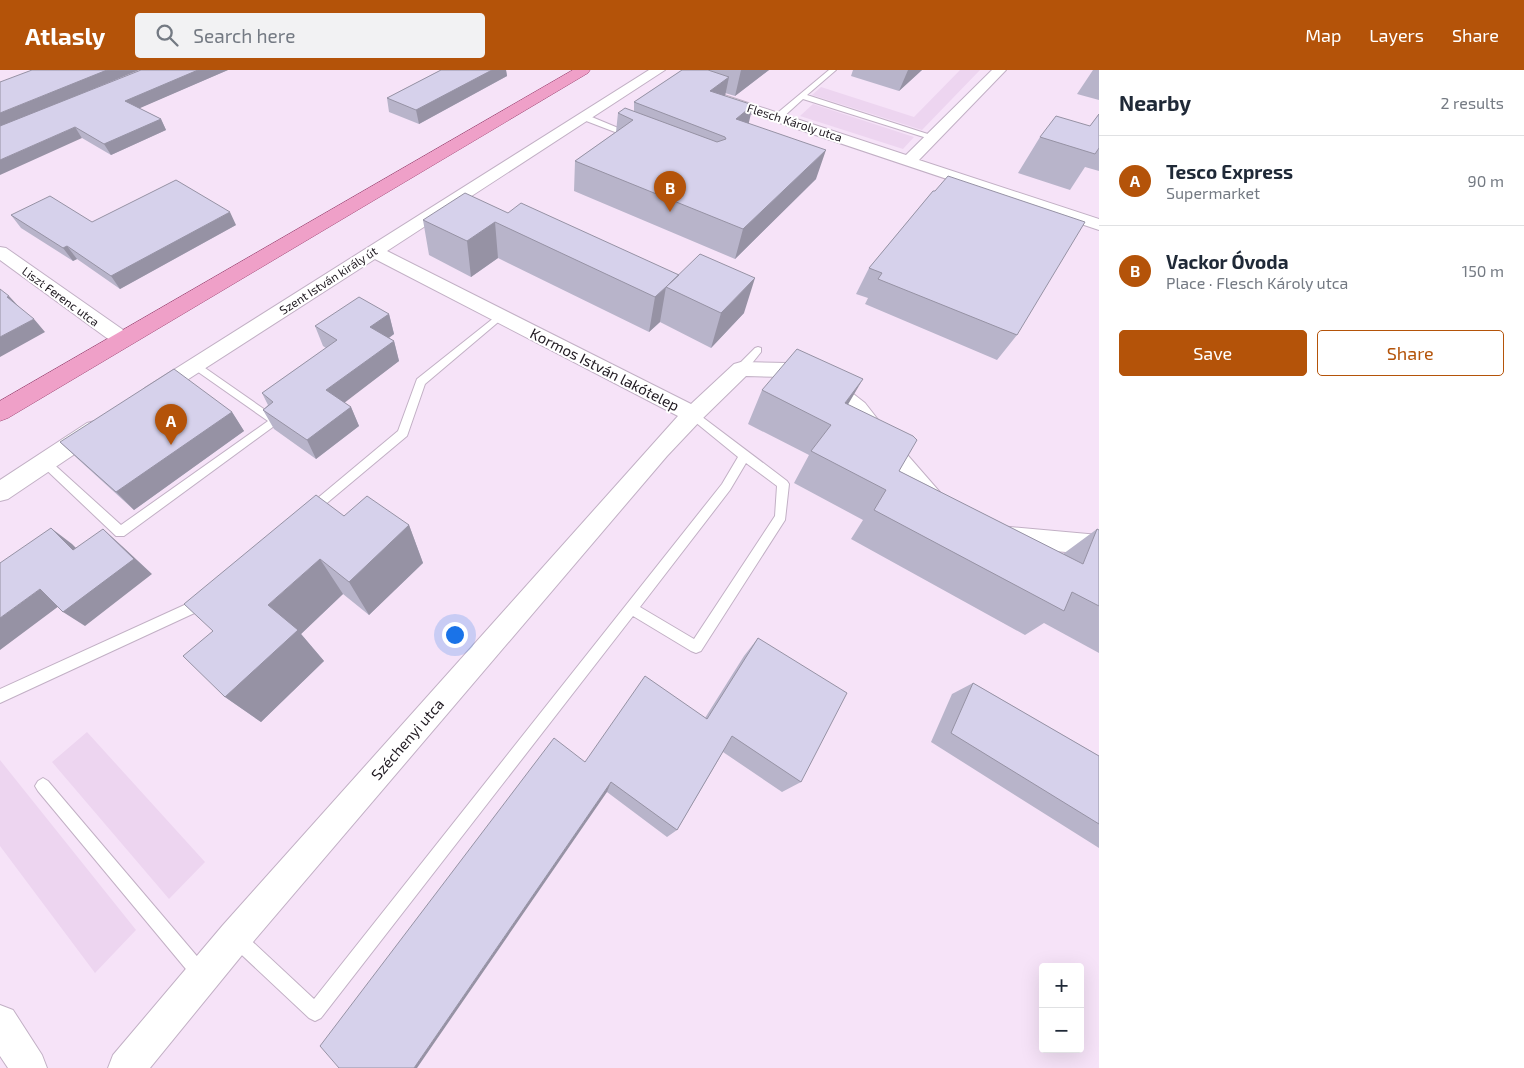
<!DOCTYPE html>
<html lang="en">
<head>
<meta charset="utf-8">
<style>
  body { margin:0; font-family:"Exo 2",sans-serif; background:#f2f2f3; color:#1f2937 }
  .controls { position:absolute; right:15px; bottom:15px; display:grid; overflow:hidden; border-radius:5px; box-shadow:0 5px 20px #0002 }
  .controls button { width:45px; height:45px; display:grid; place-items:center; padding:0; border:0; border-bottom:1px solid #e0e1e3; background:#fff; color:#1f2937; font:25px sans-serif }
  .you { position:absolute; left:454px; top:564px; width:18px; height:18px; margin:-12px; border:4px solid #fff; border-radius:50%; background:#1a73e8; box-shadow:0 0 0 8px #1a73e833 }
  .badge { display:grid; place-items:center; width:32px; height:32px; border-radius:50%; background:#b45309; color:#fff; font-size:16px; font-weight:700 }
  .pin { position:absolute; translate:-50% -41px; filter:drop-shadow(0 1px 2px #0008) }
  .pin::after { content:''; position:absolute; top:26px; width:18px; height:15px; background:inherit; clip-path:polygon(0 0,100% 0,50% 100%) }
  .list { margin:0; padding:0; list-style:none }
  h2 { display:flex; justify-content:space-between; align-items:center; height:65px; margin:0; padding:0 20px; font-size:21px }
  h2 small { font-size:16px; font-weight:400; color:#747a83 }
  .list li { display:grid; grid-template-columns:32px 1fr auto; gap:15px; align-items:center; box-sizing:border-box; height:90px; padding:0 20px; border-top:1px solid #e0e1e3 }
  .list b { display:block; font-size:19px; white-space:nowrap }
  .list p { margin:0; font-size:16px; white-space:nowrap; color:#747a83 }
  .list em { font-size:16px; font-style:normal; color:#747a83 }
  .actions { display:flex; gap:10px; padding:15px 20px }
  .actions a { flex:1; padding:11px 0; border:1px solid #b45309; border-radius:5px; text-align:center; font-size:18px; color:#b45309 }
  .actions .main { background:#b45309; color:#fff }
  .icon { flex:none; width:28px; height:28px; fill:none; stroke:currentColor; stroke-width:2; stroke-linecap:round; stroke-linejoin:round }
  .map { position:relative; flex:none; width:1099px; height:998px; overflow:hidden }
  header { display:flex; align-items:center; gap:30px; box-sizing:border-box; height:70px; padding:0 25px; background:#b45309; color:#fff }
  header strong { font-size:24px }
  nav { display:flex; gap:28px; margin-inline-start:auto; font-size:18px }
  .search { width:350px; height:45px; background:#f2f2f3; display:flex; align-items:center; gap:12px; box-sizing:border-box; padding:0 18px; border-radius:5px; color:#747a83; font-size:19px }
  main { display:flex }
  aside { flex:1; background:#fff }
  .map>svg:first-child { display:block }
  .built { fill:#edd5f0 }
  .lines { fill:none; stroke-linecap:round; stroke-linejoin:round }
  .lane-casing { stroke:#c2b0c5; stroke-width:2 }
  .street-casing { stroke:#c2b0c5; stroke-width:2 }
  .primary-casing { stroke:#a04775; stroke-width:1 }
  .lane { fill:#fff; fill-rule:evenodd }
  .street { fill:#fff; fill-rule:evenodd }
  .primary { fill:#efa0c8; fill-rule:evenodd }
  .wall { fill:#b8b4ca }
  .shaded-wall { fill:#9692a4 }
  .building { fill:#d6d1eb; stroke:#9692a4 }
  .labels { text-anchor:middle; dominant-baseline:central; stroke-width:4; stroke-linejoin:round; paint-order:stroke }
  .far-street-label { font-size:12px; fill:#1f1920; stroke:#fff }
  .street-label { font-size:15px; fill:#1f1920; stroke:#fff }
</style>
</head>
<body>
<header>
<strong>Atlasly</strong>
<div class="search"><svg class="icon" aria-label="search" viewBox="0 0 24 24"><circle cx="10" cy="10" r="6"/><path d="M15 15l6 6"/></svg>Search here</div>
<nav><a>Map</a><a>Layers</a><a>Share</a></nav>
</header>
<main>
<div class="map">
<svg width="1099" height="998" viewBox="0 0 1099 998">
  <rect width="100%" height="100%" fill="#f6e3f8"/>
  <!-- built -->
  <path class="built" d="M 960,0 L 980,0 L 922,60 L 812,25 L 821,17 L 914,47 Z
    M 813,34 L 914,67 L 903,79 L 800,46 Z
    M 87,662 L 205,792 L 169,829 L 52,692 Z
    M 0,690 L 136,860 L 95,903 L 0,776 Z"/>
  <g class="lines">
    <defs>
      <path id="lane" d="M 829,0 L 836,0 L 807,25 L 937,67 L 930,69 L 803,29 L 781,49 L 775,49 L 775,45 Z
        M 581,45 L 587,45 L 635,65 L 628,67 L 581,49 Z
        M 500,243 L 505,246 L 503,248 L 425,314 L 407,366 L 315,443 L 307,443 L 305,440 L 307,437 L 398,361 L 417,309 Z
        M 758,277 L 761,278 L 761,282 L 745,302 L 737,302 L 737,296 L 755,278 Z
        M 195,291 L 281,351 L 124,466 L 116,466 L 38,392 L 40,389 L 48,389 L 121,455 L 268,351 L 191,297 L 191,293 Z
        M 693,340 L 787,411 L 789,414 L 785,450 L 701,581 L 696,583 L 691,581 L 633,546 L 321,948 L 315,951 L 309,948 L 229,873 L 227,867 L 229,861 L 235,859 L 241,861 L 314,929 L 722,414 L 738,387 L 689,347 L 688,344 L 689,341 ZM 746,393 L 777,416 L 775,446 L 694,569 L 640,537 L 730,420 Z
        M 203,524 L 208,526 L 209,530 L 201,540 L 0,633 L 0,619 L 191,532 Z
        M 43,708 L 48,711 L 207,898 L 210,904 L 207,910 L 201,913 L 195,910 L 38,721 L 35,716 L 38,711 Z"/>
      <path id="street" d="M 649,0 L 665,0 L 387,181 L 691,334 L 734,294 L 741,292 L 787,293 L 838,312 L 865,333 L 890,365 L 945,428 L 949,435 L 945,442 L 937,445 L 929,442 L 874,377 L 851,343 L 824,322 L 785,307 L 746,306 L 701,350 L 667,386 L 247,879 L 150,998 L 108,998 L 113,985 L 223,855 L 678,346 L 375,189 L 159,328 L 152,331 L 145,328 L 142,323 L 145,318 Z
        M 992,0 L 1006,0 L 919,90 L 1099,149 L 1099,160 L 714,31 L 712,28 L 719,24 L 724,25 L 906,85 Z
        M 0,177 L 6,178 L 129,264 L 132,269 L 129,274 L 122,276 L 115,274 L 0,190 Z
        M 95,351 L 103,353 L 106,359 L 103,365 L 8,429 L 0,431 L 0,410 L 87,353 Z
        M 999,456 L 1099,465 L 1099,485 L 999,476 L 990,473 L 987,466 L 990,459 Z
        M 0,935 L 13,940 L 42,985 L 47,998 L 8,998 L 0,986 Z"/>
      <path id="primary" d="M 573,0 L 590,0 L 588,3 L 8,348 L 0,351 L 0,331 Z"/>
    </defs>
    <!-- lane casing -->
    <use href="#lane" class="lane-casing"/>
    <!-- street casing -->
    <use href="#street" class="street-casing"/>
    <!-- primary casing -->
    <use href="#primary" class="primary-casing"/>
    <!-- lane -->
    <use href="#lane" class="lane"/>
    <!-- street -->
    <use href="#street" class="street"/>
    <!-- primary -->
    <use href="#primary" class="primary"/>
  </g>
  <!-- wall -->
  <path class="wall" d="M 32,0 L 139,0 L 95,18 L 141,0 L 228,0 L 139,38 L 161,49 L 166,60 L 111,85 L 82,68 Z
    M 441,0 L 506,0 L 507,6 L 419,54 L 389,42 L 387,28 Z
    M 682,0 L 769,0 L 735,26 L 725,23 L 725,26 L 748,53 L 816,109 L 735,189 L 574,121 L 575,91 L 616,62 L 618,43 L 634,41 L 634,32 Z
    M 853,0 L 922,0 L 899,21 L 851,6 Z
    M 1093,0 L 1099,0 L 1099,30 L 1077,24 Z
    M 1099,44 L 1099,101 L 1085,97 L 1070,120 L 1018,103 L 1040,67 L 1090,56 Z
    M 933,121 L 1017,265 L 997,290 L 865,234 L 868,228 L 856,224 L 869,198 Z
    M 508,143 L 744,243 L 711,278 L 660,252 L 649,262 L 498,188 L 471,207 L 429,185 L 423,150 Z
    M 11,145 L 92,152 L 236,155 L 120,219 L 77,189 L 73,191 L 21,158 Z
    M 389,244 L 394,264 L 389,268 L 394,271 L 399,291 L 344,332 L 351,337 L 359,356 L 316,389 L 274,359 L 263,340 L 268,335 L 262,323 L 326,278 L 323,276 L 315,256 Z
    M 762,320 L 848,334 L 899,401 L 1063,484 L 1097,459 L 1099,460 L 1099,583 L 1044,553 L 1025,565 L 851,469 L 863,450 L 794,413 L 809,385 L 748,354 Z
    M 232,342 L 244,361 L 134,440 L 79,390 L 60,372 Z
    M 344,446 L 409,455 L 423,493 L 369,545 L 343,524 L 301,564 L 324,591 L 261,652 L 225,627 Z
    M 758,568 L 801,712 L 782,722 L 723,682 L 677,760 L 667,767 L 607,722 L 585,692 L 705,648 L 744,586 Z
    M 973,613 L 1099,686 L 1099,778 L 931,672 L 952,624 Z"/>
  <!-- shaded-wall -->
  <path class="shaded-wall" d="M 107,0 L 139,0 L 0,57 L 0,43 Z
    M 198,0 L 228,0 L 131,42 L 125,31 Z
    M 492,0 L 506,0 L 507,6 L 419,54 L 416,40 Z
    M 741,0 L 769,0 L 735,26 Z
    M 908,0 L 922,0 L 899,21 Z
    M 729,7 L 723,36 L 710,21 Z
    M 753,35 L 746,65 L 736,49 Z
    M 161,49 L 166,60 L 111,85 L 104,74 Z
    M 75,57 L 82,68 L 0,105 L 0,90 Z
    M 826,80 L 816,109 L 735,189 L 743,159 Z
    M 230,142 L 236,155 L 120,219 L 111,206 Z
    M 495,152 L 498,188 L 471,207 L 467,171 Z
    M 67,176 L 77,189 L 73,191 L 63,178 Z
    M 755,208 L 744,243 L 711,278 L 721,243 Z
    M 666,217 L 660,252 L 649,262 L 655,227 Z
    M 9,226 L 21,239 L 7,227 Z
    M 389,244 L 394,264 L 376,277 L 370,257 Z
    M 34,249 L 45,262 L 0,287 L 0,267 Z
    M 394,271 L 399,291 L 335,340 L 326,320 Z
    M 863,309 L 843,343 L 845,333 Z
    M 351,337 L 359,356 L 316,389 L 307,370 Z
    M 232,342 L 244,361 L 134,440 L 116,422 Z
    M 409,455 L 423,493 L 369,545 L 349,512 Z
    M 51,458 L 72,474 L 94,496 L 73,480 Z
    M 103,459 L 122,476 L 152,504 L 85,556 L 63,542 Z
    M 320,489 L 343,524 L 301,564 L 324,591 L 261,652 L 225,627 L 268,535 Z
    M 40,519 L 63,533 L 0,580 L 0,548 Z
    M 611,712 L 607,722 L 417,998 L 414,998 Z"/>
  <!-- building -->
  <path class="building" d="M 32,0 L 107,0 L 0,43 L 0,12 Z
    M 141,0 L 198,0 L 125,31 L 161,49 L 104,74 L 75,57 L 0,90 L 0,56 Z
    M 441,0 L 492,0 L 416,40 L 387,28 Z
    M 682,0 L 708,0 L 729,7 L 710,21 L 753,35 L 736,49 L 826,80 L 743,159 L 575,91 L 633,50 L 618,43 L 625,38 L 717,72 L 726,69 L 725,67 L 634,32 Z
    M 1099,44 L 1099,78 L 1095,84 L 1040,67 L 1056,46 L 1090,56 Z
    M 948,106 L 1085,152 L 1017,265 L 878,209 L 882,203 L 869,198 L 933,121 L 935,121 Z
    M 176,110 L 230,142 L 111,206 L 67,176 L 63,178 L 11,145 L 50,126 L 92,152 Z
    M 465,123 L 508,143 L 521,133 L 679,205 L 655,227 L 495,152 L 467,171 L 423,150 Z
    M 700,184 L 755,208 L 721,243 L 666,217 Z
    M 0,219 L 9,226 L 7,227 L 34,249 L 0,267 Z
    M 359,227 L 389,244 L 370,257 L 394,271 L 326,320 L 351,337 L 307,370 L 263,340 L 273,332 L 262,323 L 337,270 L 315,256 Z
    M 797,279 L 863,309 L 845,333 L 913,366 L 917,370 L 899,401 L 1083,494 L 1097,459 L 1099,460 L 1099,536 L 1072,522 L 1064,541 L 874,440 L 886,420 L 811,381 L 831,355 L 762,320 Z
    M 174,299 L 232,342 L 116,422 L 60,372 Z
    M 316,425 L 344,446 L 367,426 L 409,455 L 349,512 L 320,489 L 268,535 L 298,560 L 225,627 L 183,586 L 213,561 L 184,534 Z
    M 51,458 L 73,480 L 103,459 L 134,489 L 63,542 L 40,519 L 0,548 L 0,493 Z
    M 758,568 L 847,623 L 801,712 L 732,666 L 677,760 L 611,712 L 414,998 L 339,998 L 320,976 L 554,668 L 585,692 L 645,606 L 707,649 Z
    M 973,613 L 1099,686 L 1099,754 L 951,663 Z"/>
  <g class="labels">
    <!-- far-street labels -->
    <g class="far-street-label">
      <text transform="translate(795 52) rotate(18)">Flesch Károly utca</text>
      <text transform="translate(328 210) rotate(-33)">Szent István király út</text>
      <text transform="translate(61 226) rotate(36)">Liszt Ferenc utca</text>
    </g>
    <!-- street labels -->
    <g class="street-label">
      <text transform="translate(605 299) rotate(27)">Kormos István lakótelep</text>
      <text transform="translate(407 669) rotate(-49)">Széchenyi utca</text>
    </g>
  </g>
</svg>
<div class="controls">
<button>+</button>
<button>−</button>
</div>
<div class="you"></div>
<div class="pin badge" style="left:171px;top:375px">A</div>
<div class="pin badge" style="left:670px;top:142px">B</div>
</div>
<aside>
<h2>Nearby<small>2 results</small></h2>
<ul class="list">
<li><span class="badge">A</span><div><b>Tesco Express</b><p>Supermarket</p></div><em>90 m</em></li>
<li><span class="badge">B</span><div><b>Vackor Óvoda</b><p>Place · Flesch Károly utca</p></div><em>150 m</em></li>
</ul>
<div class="actions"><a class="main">Save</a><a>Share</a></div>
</aside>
</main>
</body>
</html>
